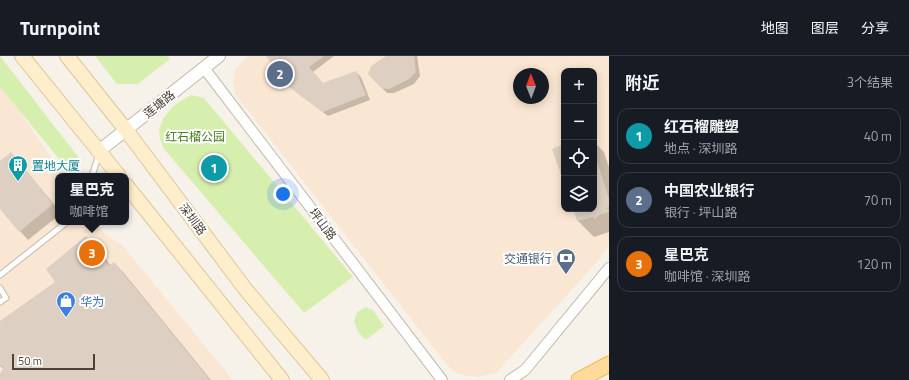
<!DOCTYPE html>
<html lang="zh">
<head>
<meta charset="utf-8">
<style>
  body { margin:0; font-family:"Titillium Web","Noto Sans SC",sans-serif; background:#20242c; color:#f1f3f6 }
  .controls { position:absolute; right:12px; top:12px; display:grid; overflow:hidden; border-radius:8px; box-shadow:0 2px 10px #0003 }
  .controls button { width:36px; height:36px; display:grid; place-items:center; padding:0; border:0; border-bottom:1px solid #363941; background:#171b24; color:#f1f3f6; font:20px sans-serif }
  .compass { position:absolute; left:513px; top:12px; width:36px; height:36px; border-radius:50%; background:#171b24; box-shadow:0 2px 10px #0003; rotate:359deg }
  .scale { position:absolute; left:12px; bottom:10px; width:83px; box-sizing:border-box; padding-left:4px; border:2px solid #4c4236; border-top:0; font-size:11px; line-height:14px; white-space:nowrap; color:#4c4236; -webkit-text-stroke:3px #fff; paint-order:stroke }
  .you { position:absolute; left:283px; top:138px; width:14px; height:14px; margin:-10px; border:3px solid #fff; border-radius:50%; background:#1a73e8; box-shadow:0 0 0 6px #1a73e833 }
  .badge { display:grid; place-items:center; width:26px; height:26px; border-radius:50%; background:#ff2918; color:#fff; font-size:13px; font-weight:700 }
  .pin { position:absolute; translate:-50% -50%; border:2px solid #fff; box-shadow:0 1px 4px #0006 }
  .popup { position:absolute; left:55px; top:117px; width:74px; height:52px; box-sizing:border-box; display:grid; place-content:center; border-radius:8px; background:#171b24; filter:drop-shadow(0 1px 3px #0005); font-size:13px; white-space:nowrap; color:#9ea1a6 }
  .popup b { font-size:15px; color:#f1f3f6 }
  .popup::after { content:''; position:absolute; left:50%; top:100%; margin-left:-8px; border:8px solid transparent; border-top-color:#171b24 }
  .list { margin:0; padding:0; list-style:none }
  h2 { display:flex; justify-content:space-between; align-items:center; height:52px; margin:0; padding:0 16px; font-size:17px }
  h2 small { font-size:13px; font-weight:400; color:#9ea1a6 }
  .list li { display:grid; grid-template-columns:26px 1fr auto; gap:12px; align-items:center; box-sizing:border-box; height:56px; margin:0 8px 8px; padding:0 8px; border:1px solid #363941; border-radius:12px }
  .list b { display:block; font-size:15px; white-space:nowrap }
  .list p { margin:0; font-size:13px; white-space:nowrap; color:#9ea1a6 }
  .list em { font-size:13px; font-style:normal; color:#9ea1a6 }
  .icon { flex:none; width:22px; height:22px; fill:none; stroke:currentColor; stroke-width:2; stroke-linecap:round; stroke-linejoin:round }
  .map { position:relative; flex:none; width:609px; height:324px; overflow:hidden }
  header { display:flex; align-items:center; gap:24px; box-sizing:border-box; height:56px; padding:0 20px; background:#171b24; border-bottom:1px solid #363941 }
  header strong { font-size:19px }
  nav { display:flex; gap:22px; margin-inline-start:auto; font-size:14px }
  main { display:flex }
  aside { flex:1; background:#171b24 }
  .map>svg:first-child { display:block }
  .commercial { fill:#fae7d3; fill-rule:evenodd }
  .green { fill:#d7efae }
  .shadow { fill:#0003 }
  .building { fill:#ddcfc1 }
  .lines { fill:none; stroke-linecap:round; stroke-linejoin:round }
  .service-casing { stroke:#c3b9ab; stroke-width:7 }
  .minor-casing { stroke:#c3b9ab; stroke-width:12 }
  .tertiary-casing { stroke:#c3b9ab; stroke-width:14 }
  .secondary-casing { stroke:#dfc697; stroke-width:16 }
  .primary-casing { stroke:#f2b95c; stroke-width:17 }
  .service { stroke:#fff; stroke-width:5 }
  .minor { stroke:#fff; stroke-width:10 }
  .tertiary { stroke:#fff; stroke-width:12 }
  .secondary { stroke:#ffeecb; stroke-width:14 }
  .primary { stroke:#ffda9a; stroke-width:15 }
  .labels { text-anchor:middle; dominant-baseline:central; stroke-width:4; stroke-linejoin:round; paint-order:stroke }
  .street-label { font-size:12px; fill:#4c4236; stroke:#fff }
  .park-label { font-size:12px; fill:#4c8020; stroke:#fff }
  .culture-label { font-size:12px; fill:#0d838f; stroke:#fff; text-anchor:start }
  .service-label { font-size:12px; fill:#4e5e75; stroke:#fff; text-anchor:end }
  .shop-label { font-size:12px; fill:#366cbe; stroke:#fff; text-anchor:start }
</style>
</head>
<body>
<header>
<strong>Turnpoint</strong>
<nav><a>地图</a><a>图层</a><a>分享</a></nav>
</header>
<main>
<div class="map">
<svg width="609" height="324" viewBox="0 0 609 324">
  <rect width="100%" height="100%" fill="#f6f2ea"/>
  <!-- commercial -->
  <path class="commercial" d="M 248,0 L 609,0 L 609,189 L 597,206 L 497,316 L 478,321 L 461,319 L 453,315 L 444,305 L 235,38 L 233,25 L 235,14 ZM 564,15 L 594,15 L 594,153 L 564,153 ZM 519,18 L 543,18 L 543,42 L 519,42 Z
    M 0,27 L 64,120 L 58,120 L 58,166 L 96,166 L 103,176 L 123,190 L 233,324 L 8,324 L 0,314 Z"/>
  <!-- green -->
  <path class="green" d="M 0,0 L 79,102 L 73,120 L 0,31 Z
    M 95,0 L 168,0 L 170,3 L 138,28 L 117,28 Z
    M 191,39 L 204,42 L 353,221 L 304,257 L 164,93 L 160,83 L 159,74 L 163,63 L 173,50 Z
    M 366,251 L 373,254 L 384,270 L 366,284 L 358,276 L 354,265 L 357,256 Z"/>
  <!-- shadow -->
  <path class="shadow" d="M 271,0 L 334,0 L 313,16 L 323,28 L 356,16 L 361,21 L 370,44 L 328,60 L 295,35 L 290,30 Z
    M 388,0 L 417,0 L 420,20 L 414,28 L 394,37 L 387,37 L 369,18 Z
    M 594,86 L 604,96 L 609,111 L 609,176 L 594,181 L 578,165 L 574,153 L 594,153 Z
    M 11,97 L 19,106 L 58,153 L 58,160 L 28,184 L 20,175 L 0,152 L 0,106 Z
    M 86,181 L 95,190 L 111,210 L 114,207 L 123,216 L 211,324 L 3,324 L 0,321 L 0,319 L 4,313 L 0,310 L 0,266 L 56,226 Z"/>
  <!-- building -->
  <path class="building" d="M 266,0 L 324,0 L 309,11 L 323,27 L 356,15 L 366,39 L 323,56 L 289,31 Z
    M 386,0 L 414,0 L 416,16 L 409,23 L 389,33 L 381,32 L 368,18 L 371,10 Z
    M 564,88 L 564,123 L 563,124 L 552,93 Z
    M 11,96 L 53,148 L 19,176 L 0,153 L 0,105 Z
    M 594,102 L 596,102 L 609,143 L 609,150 L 606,153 L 609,153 L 609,156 L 599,159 L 594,164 L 594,161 L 577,165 L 573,153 L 594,153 Z
    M 86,180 L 109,210 L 114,206 L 210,324 L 0,324 L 0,317 L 4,312 L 0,309 L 0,265 L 55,226 L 46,213 Z"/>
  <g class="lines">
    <defs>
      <path id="service" d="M 92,120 L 99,98
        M 0,219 L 67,166
        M 0,232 L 6,242 L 0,246"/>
      <path id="minor" d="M 204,12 L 442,324
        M 510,324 L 525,314 L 609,212"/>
      <path id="tertiary" d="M 99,95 L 219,0"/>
      <path id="secondary" d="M 22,0 L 119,120
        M 67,0 L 126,74 L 246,234 L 322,324
        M 126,129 L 282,324"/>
      <path id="primary" d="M 579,324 L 609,308"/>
    </defs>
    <!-- service casing -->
    <use href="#service" class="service-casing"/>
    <!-- minor casing -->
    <use href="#minor" class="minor-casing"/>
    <!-- tertiary casing -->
    <use href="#tertiary" class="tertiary-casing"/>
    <!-- secondary casing -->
    <use href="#secondary" class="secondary-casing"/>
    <!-- primary casing -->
    <use href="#primary" class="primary-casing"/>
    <!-- service -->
    <use href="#service" class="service"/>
    <!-- minor -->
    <use href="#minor" class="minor"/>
    <!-- tertiary -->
    <use href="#tertiary" class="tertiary"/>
    <!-- secondary -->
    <use href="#secondary" class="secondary"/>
    <!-- primary -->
    <use href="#primary" class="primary"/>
  </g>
  <!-- icons -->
  <defs>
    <symbol id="building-pin" viewBox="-11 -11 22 30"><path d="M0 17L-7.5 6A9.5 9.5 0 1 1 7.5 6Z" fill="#0f9aa8" stroke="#fff"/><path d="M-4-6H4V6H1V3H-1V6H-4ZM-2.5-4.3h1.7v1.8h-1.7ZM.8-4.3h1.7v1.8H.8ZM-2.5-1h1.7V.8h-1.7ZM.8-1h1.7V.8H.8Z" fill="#fff"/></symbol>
    <symbol id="bank-pin" viewBox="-11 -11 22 30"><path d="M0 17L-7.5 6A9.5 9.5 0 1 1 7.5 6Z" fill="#5c6f8a" stroke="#fff"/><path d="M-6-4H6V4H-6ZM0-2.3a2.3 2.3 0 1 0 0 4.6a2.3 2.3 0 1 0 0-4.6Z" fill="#fff"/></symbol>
    <symbol id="shop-pin" viewBox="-11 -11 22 30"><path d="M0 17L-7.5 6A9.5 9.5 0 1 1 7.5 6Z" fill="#3f7fe0" stroke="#fff"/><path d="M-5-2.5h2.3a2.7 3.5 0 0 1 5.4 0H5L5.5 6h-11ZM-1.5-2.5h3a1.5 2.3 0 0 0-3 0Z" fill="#fff"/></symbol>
  </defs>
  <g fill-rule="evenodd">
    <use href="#building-pin" x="7" y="98" width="22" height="30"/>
    <use href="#bank-pin" x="555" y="191" width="22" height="30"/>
    <use href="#shop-pin" x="55" y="234" width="22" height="30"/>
  </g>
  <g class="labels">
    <!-- street labels -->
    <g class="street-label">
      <text transform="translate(159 48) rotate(-39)">莲塘路</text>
      <text transform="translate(193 163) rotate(53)">深圳路</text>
      <text transform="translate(323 168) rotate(53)">坪山路</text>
    </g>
    <!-- park labels -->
    <g class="park-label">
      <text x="195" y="80">红石榴公园</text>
    </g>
    <!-- culture labels -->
    <g class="culture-label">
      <text x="32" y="109">置地大厦</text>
    </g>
    <!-- service labels -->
    <g class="service-label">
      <text x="552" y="202">交通银行</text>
    </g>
    <!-- shop labels -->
    <g class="shop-label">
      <text x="80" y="245">华为</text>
    </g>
  </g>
</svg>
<div class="controls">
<button>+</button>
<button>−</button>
<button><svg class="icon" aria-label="locate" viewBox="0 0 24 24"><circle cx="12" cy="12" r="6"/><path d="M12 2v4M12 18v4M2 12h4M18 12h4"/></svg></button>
<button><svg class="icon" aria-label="layers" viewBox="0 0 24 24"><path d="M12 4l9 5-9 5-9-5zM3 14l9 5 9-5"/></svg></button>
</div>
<svg class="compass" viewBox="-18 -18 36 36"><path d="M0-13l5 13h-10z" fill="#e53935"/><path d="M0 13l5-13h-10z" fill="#9ea1a6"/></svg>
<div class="scale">50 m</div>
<div class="you"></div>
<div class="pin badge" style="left:214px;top:112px;background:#0f9aa8">1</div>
<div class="pin badge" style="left:280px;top:18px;background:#5c6f8a">2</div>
<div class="pin badge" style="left:92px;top:197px;background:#e8710a">3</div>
<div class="popup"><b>星巴克</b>咖啡馆</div>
</div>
<aside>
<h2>附近<small>3个结果</small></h2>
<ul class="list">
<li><span class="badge" style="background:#0f9aa8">1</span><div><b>红石榴雕塑</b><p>地点 · 深圳路</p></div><em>40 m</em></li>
<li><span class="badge" style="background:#5c6f8a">2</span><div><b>中国农业银行</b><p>银行 · 坪山路</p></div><em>70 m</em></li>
<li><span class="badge" style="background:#e8710a">3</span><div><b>星巴克</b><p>咖啡馆 · 深圳路</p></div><em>120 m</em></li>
</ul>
</aside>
</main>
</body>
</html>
